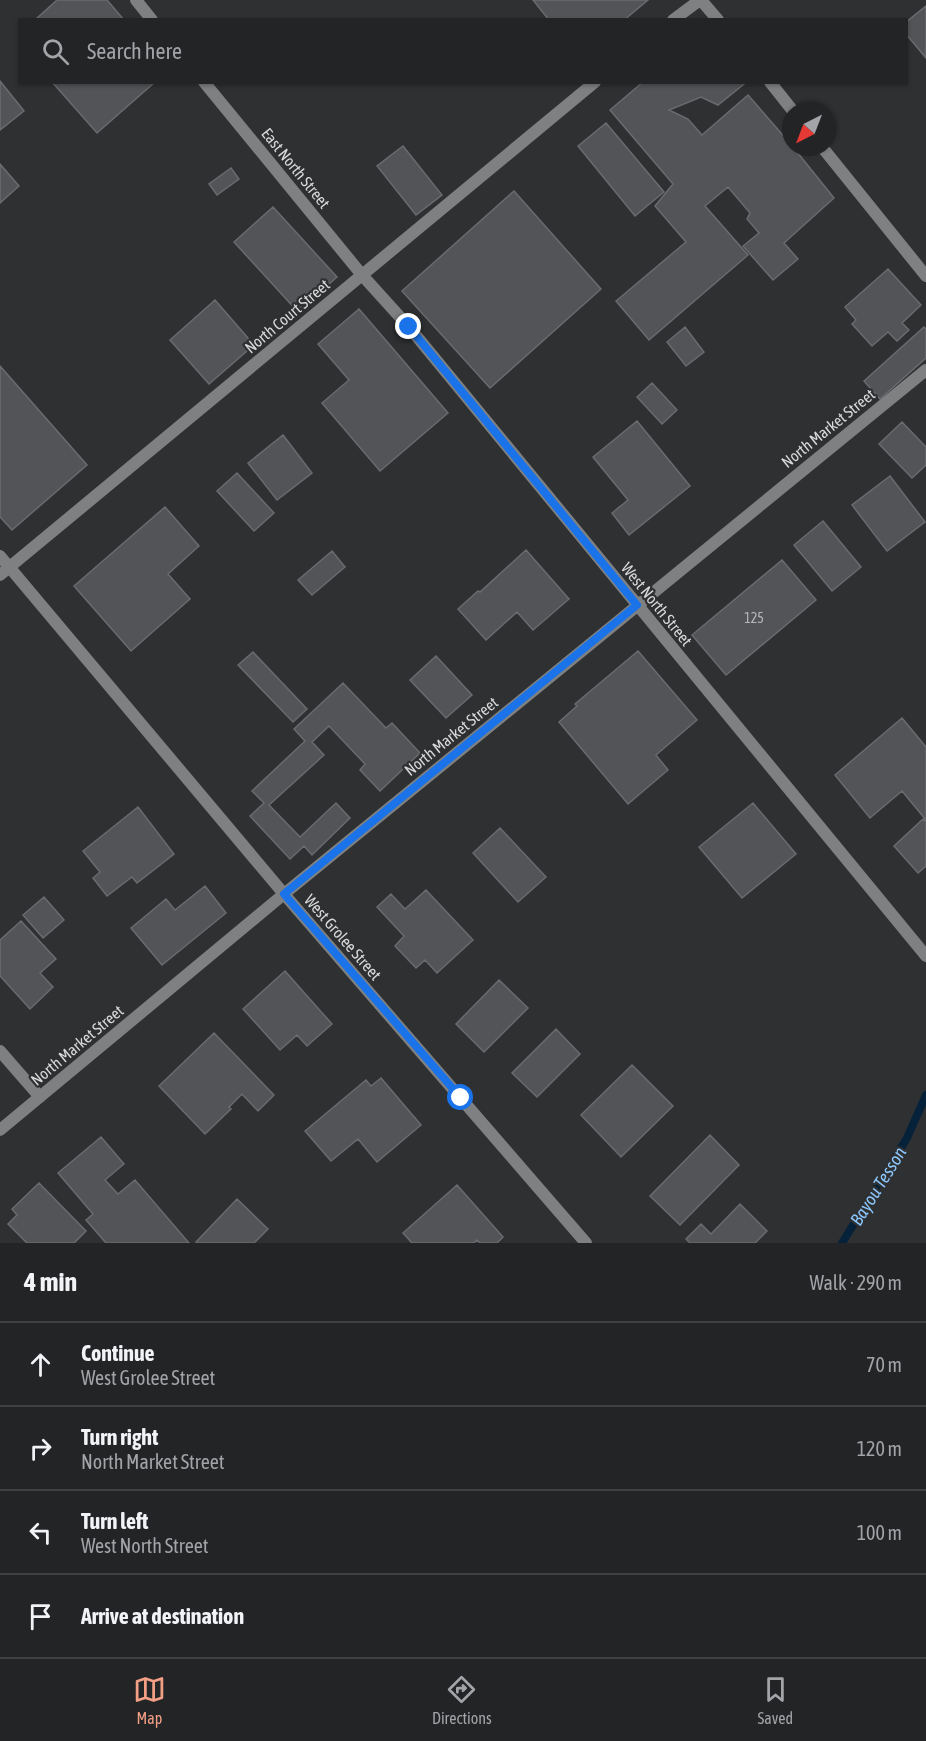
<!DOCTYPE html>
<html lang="en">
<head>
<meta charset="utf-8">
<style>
  body { margin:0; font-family:"Asap Condensed",sans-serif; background:#2a2c2e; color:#f1f3f6 }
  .compass { position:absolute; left:782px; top:102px; width:54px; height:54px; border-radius:50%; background:#222426; box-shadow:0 2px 4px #0004; rotate:222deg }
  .stop { position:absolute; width:18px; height:18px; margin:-14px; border:4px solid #1a73e8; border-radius:50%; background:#fff }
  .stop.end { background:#1a73e8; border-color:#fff; box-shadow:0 2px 6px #0008 }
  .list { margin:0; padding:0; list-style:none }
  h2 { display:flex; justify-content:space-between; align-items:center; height:78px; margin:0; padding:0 24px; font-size:26px }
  h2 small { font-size:20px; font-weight:400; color:#a2a4a7 }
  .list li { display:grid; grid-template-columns:39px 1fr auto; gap:18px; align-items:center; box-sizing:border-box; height:84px; padding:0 24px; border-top:2px solid #3f4143 }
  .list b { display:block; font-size:22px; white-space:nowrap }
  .list p { margin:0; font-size:20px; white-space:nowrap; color:#a2a4a7 }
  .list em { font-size:20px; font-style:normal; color:#a2a4a7 }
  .icon { flex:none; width:33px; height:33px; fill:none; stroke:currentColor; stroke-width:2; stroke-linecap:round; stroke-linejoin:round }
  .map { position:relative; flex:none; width:926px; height:1243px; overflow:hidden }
  .search { position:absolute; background:#222426; box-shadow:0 2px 4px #0004; left:18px; right:18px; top:18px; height:66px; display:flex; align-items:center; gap:15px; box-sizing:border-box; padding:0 21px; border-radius:0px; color:#a2a4a7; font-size:22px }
  .sheet { height:414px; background:#222426 }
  nav { display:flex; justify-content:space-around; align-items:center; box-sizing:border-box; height:84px; border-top:2px solid #3f4143; background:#222426; font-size:16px; color:#a2a4a7 }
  nav a { display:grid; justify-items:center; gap:3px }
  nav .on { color:#f39f85 }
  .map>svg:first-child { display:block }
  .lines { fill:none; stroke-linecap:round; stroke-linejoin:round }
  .stream { stroke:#05223a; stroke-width:8 }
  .building { fill:#525457; stroke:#696b6e; stroke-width:1.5 }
  .minor { stroke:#7f8081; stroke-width:12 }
  .route { stroke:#1a73e8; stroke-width:8 }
  .labels { text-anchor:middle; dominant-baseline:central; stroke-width:4.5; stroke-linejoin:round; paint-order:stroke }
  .number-label { font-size:14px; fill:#b6b8b9 }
  .street-label { font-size:16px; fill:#d7d9da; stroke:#2e3032 }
  .water-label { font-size:18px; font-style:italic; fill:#8cc7fe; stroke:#2e3032 }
</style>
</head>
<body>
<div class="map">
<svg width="926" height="1243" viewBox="0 0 926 1243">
  <rect width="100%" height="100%" fill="#2e3032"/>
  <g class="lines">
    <!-- stream -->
    <path class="stream" d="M 842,1243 L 907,1138 L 926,1095"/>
  </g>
  <!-- building -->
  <path class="building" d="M 57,0 L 107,0 L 124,20 L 35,20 Z
    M 533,0 L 648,0 L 624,20 L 549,20 Z
    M 926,6 L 926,58 L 906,34 L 906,22 Z
    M 0,81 L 24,111 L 0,130 Z
    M 52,82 L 155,82 L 97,133 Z
    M 643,82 L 743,82 L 744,84 L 718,105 L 701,97 L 669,110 L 688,119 L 702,135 L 748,95 L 787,140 L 791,147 L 793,147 L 834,198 L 784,243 L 798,259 L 773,280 L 743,246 L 759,233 L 747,219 L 750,213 L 728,187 L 705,206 L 748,255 L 649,340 L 616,301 L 686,242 L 655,206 L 673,184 L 610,110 Z
    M 606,123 L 664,192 L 635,216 L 578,146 Z
    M 403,146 L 442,195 L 416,215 L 377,166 Z
    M 0,164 L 19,186 L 0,203 Z
    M 231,168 L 239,179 L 217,195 L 209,184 Z
    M 514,191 L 601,289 L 490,388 L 402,291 Z
    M 273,207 L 337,277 L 298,312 L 234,242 Z
    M 888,269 L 921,305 L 902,323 L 909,330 L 897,341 L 888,332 L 872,346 L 852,324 L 856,320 L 845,307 Z
    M 215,300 L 254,345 L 209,384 L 170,340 Z
    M 359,309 L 448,413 L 380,471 L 322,403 L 349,380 L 318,344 Z
    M 685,327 L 704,352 L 686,366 L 667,342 Z
    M 924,327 L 926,329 L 926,358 L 880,399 L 864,381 Z
    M 0,366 L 87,465 L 12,530 L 0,517 Z
    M 652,383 L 677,410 L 662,424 L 637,397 Z
    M 637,421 L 690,486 L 629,535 L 612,513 L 628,500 L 593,457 Z
    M 902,422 L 926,447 L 926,465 L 912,478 L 879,444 Z
    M 283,435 L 312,473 L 277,500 L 248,463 Z
    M 237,473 L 274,513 L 254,531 L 217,491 Z
    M 890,476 L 925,522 L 887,551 L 852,505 Z
    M 165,507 L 199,546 L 168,574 L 190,599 L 131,651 L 74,586 Z
    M 823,521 L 861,567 L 832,591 L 794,545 Z
    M 526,550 L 569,599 L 533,630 L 517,612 L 486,640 L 458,609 L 478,591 L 480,592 Z
    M 332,551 L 345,567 L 312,595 L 298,580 Z
    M 782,560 L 816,600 L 726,675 L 692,635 Z
    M 638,651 L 697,720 L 656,755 L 668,770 L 628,804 L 559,722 L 577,706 L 575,704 Z
    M 253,652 L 307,709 L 293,722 L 238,665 Z
    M 436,656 L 472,695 L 446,718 L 410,680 Z
    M 343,683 L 386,728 L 392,723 L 420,753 L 380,791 L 360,770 L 365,764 L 329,726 L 312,742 L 324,755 L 269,805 L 300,837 L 336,803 L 350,818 L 312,855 L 304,846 L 290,859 L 250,816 L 264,803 L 252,791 L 305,741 L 294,729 Z
    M 902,718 L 926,747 L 926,820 L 902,791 L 870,818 L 835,775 Z
    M 753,803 L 796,854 L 742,898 L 699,847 Z
    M 138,807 L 174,854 L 137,883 L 132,877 L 107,896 L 93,878 L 100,872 L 83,851 Z
    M 923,819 L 926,822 L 926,866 L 918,873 L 894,846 Z
    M 500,828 L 546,877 L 518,902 L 473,853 Z
    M 205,886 L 226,913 L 162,965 L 131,928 L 166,899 L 175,910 Z
    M 426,890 L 473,940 L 437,973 L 425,960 L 416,968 L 395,946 L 404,936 L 377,907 L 391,894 L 405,909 Z
    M 44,897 L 64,920 L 43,938 L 23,915 Z
    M 21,921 L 56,959 L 40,973 L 53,987 L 30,1009 L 0,976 L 0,940 Z
    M 285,971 L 332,1024 L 307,1046 L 297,1035 L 280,1050 L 243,1009 Z
    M 499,980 L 528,1008 L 484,1052 L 456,1024 Z
    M 556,1029 L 580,1054 L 537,1097 L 512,1073 Z
    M 214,1033 L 274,1095 L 258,1111 L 242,1094 L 229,1107 L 231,1109 L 205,1134 L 159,1086 Z
    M 632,1065 L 673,1106 L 621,1157 L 581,1115 Z
    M 381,1078 L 421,1125 L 377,1162 L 358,1139 L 331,1161 L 305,1131 L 366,1080 L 371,1086 Z
    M 710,1135 L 739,1165 L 680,1225 L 650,1196 Z
    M 101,1137 L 124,1164 L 105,1180 L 118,1194 L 135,1180 L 189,1243 L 106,1243 L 86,1220 L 93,1214 L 58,1173 Z
    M 39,1183 L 86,1231 L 74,1243 L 27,1243 L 8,1224 L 17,1215 L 12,1209 Z
    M 457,1185 L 503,1237 L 497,1243 L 480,1243 L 477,1240 L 474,1243 L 412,1243 L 403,1233 Z
    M 237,1199 L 268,1229 L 254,1243 L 198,1243 L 196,1242 Z
    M 740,1204 L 767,1231 L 755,1243 L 690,1243 L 686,1239 L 701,1224 L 711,1234 Z"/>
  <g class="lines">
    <!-- minor -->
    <path class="minor" d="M 136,0 L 152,20
      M 701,0 L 718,20
      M 673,20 L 700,0
      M 204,82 L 362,275 L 409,327 L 926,956
      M 770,82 L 793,111
      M 822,147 L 926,276
      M 0,556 L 284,894 L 586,1243
      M 0,575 L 595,82
      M 0,1051 L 40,1097
      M 0,1130 L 284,894 L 926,370"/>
  </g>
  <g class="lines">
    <!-- route -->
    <path class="route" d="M 409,327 L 637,605 L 284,894 L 461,1098"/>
  </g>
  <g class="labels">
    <!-- number labels -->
    <g class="number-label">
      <text x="754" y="618">125</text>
    </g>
    <!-- street labels -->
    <g class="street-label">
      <text transform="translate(296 168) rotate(51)">East North Street</text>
      <text transform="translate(287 316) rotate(-40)">North Court Street</text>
      <text transform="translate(828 428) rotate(-39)">North Market Street</text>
      <text transform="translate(657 604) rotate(51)">West North Street</text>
      <text transform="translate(451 736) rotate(-39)">North Market Street</text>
      <text transform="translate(343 937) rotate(49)">West Grolee Street</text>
      <text transform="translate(77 1045) rotate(-40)">North Market Street</text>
    </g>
    <!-- water labels -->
    <g class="water-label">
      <text transform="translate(878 1186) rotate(-58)">Bayou Tesson</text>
    </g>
  </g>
</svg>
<svg class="compass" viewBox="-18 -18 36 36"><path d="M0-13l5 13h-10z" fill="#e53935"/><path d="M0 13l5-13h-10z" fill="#a2a4a7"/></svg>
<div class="stop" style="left:461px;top:1098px"></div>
<div class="stop end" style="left:409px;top:327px"></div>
<div class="search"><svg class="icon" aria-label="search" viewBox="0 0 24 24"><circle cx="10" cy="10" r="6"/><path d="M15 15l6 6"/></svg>Search here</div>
</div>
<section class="sheet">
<h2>4 min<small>Walk · 290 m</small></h2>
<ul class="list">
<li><svg class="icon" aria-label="ahead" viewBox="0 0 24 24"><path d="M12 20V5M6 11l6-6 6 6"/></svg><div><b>Continue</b><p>West Grolee Street</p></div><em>70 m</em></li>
<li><svg class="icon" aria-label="right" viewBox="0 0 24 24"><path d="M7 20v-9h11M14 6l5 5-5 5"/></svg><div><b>Turn right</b><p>North Market Street</p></div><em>120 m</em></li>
<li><svg class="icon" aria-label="left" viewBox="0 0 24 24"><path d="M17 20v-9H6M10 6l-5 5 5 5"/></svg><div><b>Turn left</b><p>West North Street</p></div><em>100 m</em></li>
<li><svg class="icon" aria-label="arrive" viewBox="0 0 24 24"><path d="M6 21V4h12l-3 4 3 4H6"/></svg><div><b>Arrive at destination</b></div></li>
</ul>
</section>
<nav>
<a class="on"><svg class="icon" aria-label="map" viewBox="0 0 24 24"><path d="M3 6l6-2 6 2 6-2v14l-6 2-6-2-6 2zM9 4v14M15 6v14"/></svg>Map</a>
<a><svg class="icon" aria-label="directions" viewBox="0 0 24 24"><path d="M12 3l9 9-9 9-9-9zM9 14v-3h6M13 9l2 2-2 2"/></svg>Directions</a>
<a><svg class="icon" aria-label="saved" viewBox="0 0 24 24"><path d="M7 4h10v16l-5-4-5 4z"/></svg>Saved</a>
</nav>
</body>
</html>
